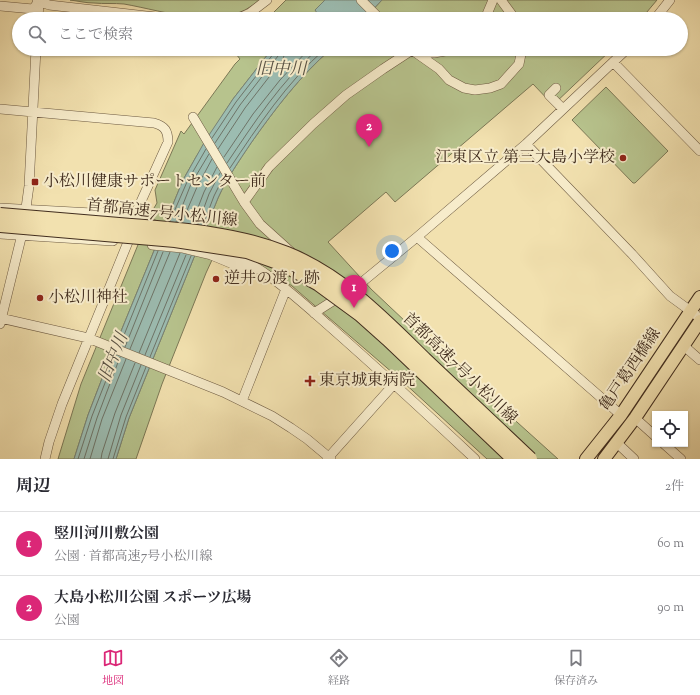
<!DOCTYPE html>
<html lang="ja">
<head>
<meta charset="utf-8">
<style>
  body { margin:0; font-family:"Sorts Mill Goudy","Noto Serif JP",serif; background:#f2f2f3; color:#2b2b33 }
  .controls { position:absolute; right:12px; bottom:12px; display:grid; overflow:hidden; border-radius:0px; box-shadow:0 1px 3px #0004 }
  .controls button { width:36px; height:36px; display:grid; place-items:center; padding:0; border:0; border-bottom:1px solid #e1e1e2; background:#fff; color:#2b2b33; font:20px sans-serif }
  .you { position:absolute; left:392px; top:251px; width:14px; height:14px; margin:-10px; border:3px solid #fff; border-radius:50%; background:#1a73e8; box-shadow:0 0 0 6px #1a73e833 }
  .badge { display:grid; place-items:center; width:26px; height:26px; border-radius:50%; background:#db2777; color:#fff; font-size:13px; font-weight:700 }
  .pin { position:absolute; translate:-50% -33px; filter:drop-shadow(0 1px 2px #0008) }
  .pin::after { content:''; position:absolute; top:21px; width:14px; height:12px; background:inherit; clip-path:polygon(0 0,100% 0,50% 100%) }
  .list { margin:0; padding:0; list-style:none }
  h2 { display:flex; justify-content:space-between; align-items:center; height:52px; margin:0; padding:0 16px; font-size:17px }
  h2 small { font-size:13px; font-weight:400; color:#7c7c81 }
  .list li { display:grid; grid-template-columns:26px 1fr auto; gap:12px; align-items:center; box-sizing:border-box; height:64px; padding:0 16px; border-top:1px solid #e1e1e2 }
  .list b { display:block; font-size:15px; white-space:nowrap }
  .list p { margin:0; font-size:13px; white-space:nowrap; color:#7c7c81 }
  .list em { font-size:13px; font-style:normal; color:#7c7c81 }
  .icon { flex:none; width:22px; height:22px; fill:none; stroke:currentColor; stroke-width:2; stroke-linecap:round; stroke-linejoin:round }
  .map { position:relative; flex:none; width:700px; height:459px; overflow:hidden }
  .search { position:absolute; background:#fff; box-shadow:0 1px 3px #0004; left:12px; right:12px; top:12px; height:44px; display:flex; align-items:center; gap:10px; box-sizing:border-box; padding:0 14px; border-radius:22px; color:#7c7c81; font-size:15px }
  .sheet { height:180px; background:#fff }
  nav { display:flex; justify-content:space-around; align-items:center; box-sizing:border-box; height:56px; border-top:1px solid #e1e1e2; background:#fff; font-size:11px; color:#7c7c81 }
  nav a { display:grid; justify-items:center; gap:2px }
  nav .on { color:#db2777 }
  .map>svg:first-child { display:block }
  .green { fill:#b7c38d; stroke:#7c7856 }
  .water { fill:#9cbcb1; stroke:#788376 }
  .lines { fill:none; stroke-linecap:round; stroke-linejoin:round }
  .shore { stroke:#6e7468; stroke-width:1 }
  .minor-casing { stroke:#6d5a42; stroke-width:10 }
  .major-casing { stroke:#412d1e; stroke-width:14 }
  .minor { stroke:#f7eccb; stroke-width:9 }
  .major { stroke:#f2e1af; stroke-width:12 }
  .highway-bridge-casing { stroke:#412d1e; stroke-width:16; stroke-linecap:butt }
  .highway-bridge { stroke:#f2e1af; stroke-width:14 }
  .poi-dot { fill:#8f2418; stroke:#f7eccb; stroke-width:1.5 }
  .labels { text-anchor:middle; dominant-baseline:central; stroke-width:4; stroke-linejoin:round; paint-order:stroke }
  .poi-label { font-size:16px; fill:#412d1e; stroke:#f7eccb; text-anchor:start }
  .street-label { font-size:16px; fill:#412d1e; stroke:#f7eccb }
  .water-label { font-size:17px; font-style:italic; fill:#585143; stroke:#f7eccb }
</style>
</head>
<body>
<div class="map">
<svg width="700" height="459" viewBox="0 0 700 459">
  <rect width="100%" height="100%" fill="#f2e1af"/>
  <filter id="stains"><feTurbulence type="fractalNoise" baseFrequency=".005" numOctaves="4"/><feColorMatrix values="0 0 0 0 .2 0 0 0 0 .09 0 0 0 0 .02 0 0 0 .5 -.17"/></filter>
  <radialGradient id="worn" r=".72"><stop offset=".6" stop-color="#630" stop-opacity="0"/><stop offset="1" stop-color="#630" stop-opacity=".3"/></radialGradient>
  <!-- green -->
  <path class="green" d="M 70,0 L 259,0 C 225,33 165,11 124,4 C 114,3 104,4 94,3 C 86,3 78,1 70,0 Z
    M 286,0 L 325,0 L 315,10 L 317,12 L 310,19 L 267,19 Z
    M 382,0 L 657,0 L 641,19 L 364,19 Z
    M 240,49 L 272,49 L 233,99 L 196,157 L 183,180 L 108,363 L 88,415 L 74,459 L 58,459 L 81,384 L 151,213 L 157,203 L 155,190 L 181,131 L 184,134 L 235,64 L 240,59 L 236,54 Z
    M 331,49 L 612,49 L 553,105 L 533,84 L 395,202 L 386,192 L 328,242 L 371,289 L 406,322 L 558,459 L 487,459 L 401,380 L 292,286 L 264,268 L 218,247 L 206,273 L 162,384 L 136,459 L 116,459 L 129,418 L 218,198 C 227,178 239,161 251,143 C 275,109 300,76 331,49 Z
    M 606,87 L 668,151 L 635,183 L 633,183 L 572,120 Z"/>
  <!-- water -->
  <path class="water" d="M 325,0 L 382,0 L 364,19 L 310,19 L 317,13 L 315,10 Z
    M 272,49 L 331,49 C 300,76 275,109 251,143 C 239,161 227,178 218,198 L 129,418 L 116,459 L 74,459 L 88,415 L 108,363 L 183,180 L 205,141 L 233,99 Z"/>
  <g class="lines">
    <!-- shore -->
    <path class="shore" d="M 212,138 L 236,102 L 274,53 L 275,49
      M 215,143 L 240,105 L 278,56 L 280,49
      M 218,149 L 245,108 L 283,59 L 286,49
      M 224,157 L 253,114 L 280,80 L 309,49
      M 227,163 C 254,123 281,81 318,49
      M 230,168 C 258,126 287,82 325,49
      M 170,221 L 187,182 L 206,149
      M 176,222 L 191,184 L 209,154
      M 182,222 L 197,187 L 212,159
      M 192,223 L 204,192 L 217,167
      M 198,224 L 209,194 L 220,173
      M 203,225 L 214,196 L 223,178
      M 120,345 L 158,251
      M 125,347 L 163,252
      M 130,349 L 170,252
      M 139,353 L 180,253
      M 145,355 L 186,255
      M 150,357 L 191,256
      M 78,459 L 92,416 L 116,355
      M 84,459 L 97,418 L 120,357
      M 90,459 L 102,419 L 126,359
      M 101,459 L 102,453 L 115,413 L 135,363
      M 108,459 L 121,415 L 141,365
      M 113,459 L 126,417 L 146,367"/>
    <defs>
      <path id="minor" d="M 37,0 L 49,5 L 173,19
        M 361,0 L 380,19
        M 501,0 L 515,19
        M 0,6 L 33,9 L 39,1
        M 38,19 L 39,1
        M 237,19 L 250,13 L 267,0
        M 485,19 L 493,0
        M 655,19 L 670,0
        M 414,51 L 434,53 L 456,49
        M 613,62 L 700,151
        M 556,88 L 549,95 L 563,109
        M 0,109 L 154,123 C 165,126 168,131 168,142 L 134,217
        M 193,117 L 244,202 L 260,224 L 291,252
        M 526,144 L 632,254 L 670,296 L 696,315
        M 244,202 L 269,167 L 313,124 L 346,95 L 383,69 L 412,50 L 439,69 L 449,80 L 464,88 L 475,90 L 490,88 L 501,84 L 519,64 L 522,49
        M 0,208 L 111,214 L 134,217 L 153,224
        M 25,215 L 29,186 L 36,49
        M 0,234 L 113,241
        M 417,237 L 621,415
        M 152,245 L 182,248 L 211,255 L 252,272
        M 225,251 C 264,267 297,298 328,325 C 378,369 427,414 475,459
        M 314,313 L 361,283 L 417,237 L 526,144 L 627,49
        M 0,318 L 88,338 L 223,392 L 272,416 L 291,428 L 307,439 L 331,459
        M 0,324 L 23,230
        M 684,346 L 700,360
        M 242,401 L 286,289
        M 635,418 L 655,436
        M 617,443 L 634,459
        M 664,444 L 681,459
        M 45,459 L 49,442 L 62,404 L 128,242
        M 327,459 L 395,383"/>
      <path id="major" d="M 586,459 L 621,415 L 700,297
        M 604,459 L 635,418 L 700,321"/>
    </defs>
    <!-- minor casing -->
    <use href="#minor" class="minor-casing"/>
    <!-- major casing -->
    <use href="#major" class="major-casing"/>
    <!-- minor -->
    <use href="#minor" class="minor"/>
    <!-- major -->
    <use href="#major" class="major"/>
    <defs>
      <path id="highway-bridge" d="M 0,215 C 44,219 88,222 131,226 C 184,230 238,234 287,254 C 342,276 384,320 425,360 C 460,393 495,426 530,459
        M 0,225 L 175,240 L 247,251 L 283,264 L 319,284 L 360,314 L 388,339 L 514,459"/>
    </defs>
    <!-- highway-bridge casing -->
    <use href="#highway-bridge" class="highway-bridge-casing"/>
    <!-- highway-bridge -->
    <use href="#highway-bridge" class="highway-bridge"/>
  </g>
  <!-- markers -->
  <g class="poi-dot">
    <circle cx="623" cy="158" r="4"/>
    <rect x="31" y="178" width="8" height="8" rx="2"/>
    <circle cx="216" cy="279" r="4"/>
    <circle cx="40" cy="298" r="4"/>
    <path d="M308 375h4v4h4v4h-4v4h-4v-4h-4v-4h4z"/>
  </g>
  <g class="labels">
    <!-- poi labels -->
    <g class="poi-label">
      <text x="615" y="158" text-anchor="end">江東区立 第三大島小学校</text>
      <text x="43" y="182">小松川健康サポートセンター前</text>
      <text x="224" y="279">逆井の渡し跡</text>
      <text x="48" y="298">小松川神社</text>
      <text x="319" y="381">東京城東病院</text>
    </g>
    <!-- street labels -->
    <g class="street-label">
      <text transform="translate(162 214) rotate(6)">首都高速7号小松川線</text>
      <text transform="translate(459 369) rotate(44)">首都高速7号小松川線</text>
      <text transform="translate(631 370) rotate(-56)">亀戸葛西橋線</text>
    </g>
    <!-- water labels -->
    <g class="water-label">
      <text x="281" y="70">旧中川</text>
      <text transform="translate(114 358) rotate(-68)">旧中川</text>
    </g>
  </g>
  <rect width="100%" height="100%" filter="url(#stains)"/>
  <rect width="100%" height="100%" fill="url(#worn)"/>
</svg>
<div class="controls">
<button><svg class="icon" aria-label="locate" viewBox="0 0 24 24"><circle cx="12" cy="12" r="6"/><path d="M12 2v4M12 18v4M2 12h4M18 12h4"/></svg></button>
</div>
<div class="you"></div>
<div class="pin badge" style="left:354px;top:308px">1</div>
<div class="pin badge" style="left:369px;top:147px">2</div>
<div class="search"><svg class="icon" aria-label="search" viewBox="0 0 24 24"><circle cx="10" cy="10" r="6"/><path d="M15 15l6 6"/></svg>ここで検索</div>
</div>
<section class="sheet">
<h2>周辺<small>2件</small></h2>
<ul class="list">
<li><span class="badge">1</span><div><b>竪川河川敷公園</b><p>公園 · 首都高速7号小松川線</p></div><em>60 m</em></li>
<li><span class="badge">2</span><div><b>大島小松川公園 スポーツ広場</b><p>公園</p></div><em>90 m</em></li>
</ul>
</section>
<nav>
<a class="on"><svg class="icon" aria-label="map" viewBox="0 0 24 24"><path d="M3 6l6-2 6 2 6-2v14l-6 2-6-2-6 2zM9 4v14M15 6v14"/></svg>地図</a>
<a><svg class="icon" aria-label="directions" viewBox="0 0 24 24"><path d="M12 3l9 9-9 9-9-9zM9 14v-3h6M13 9l2 2-2 2"/></svg>経路</a>
<a><svg class="icon" aria-label="saved" viewBox="0 0 24 24"><path d="M7 4h10v16l-5-4-5 4z"/></svg>保存済み</a>
</nav>
</body>
</html>
